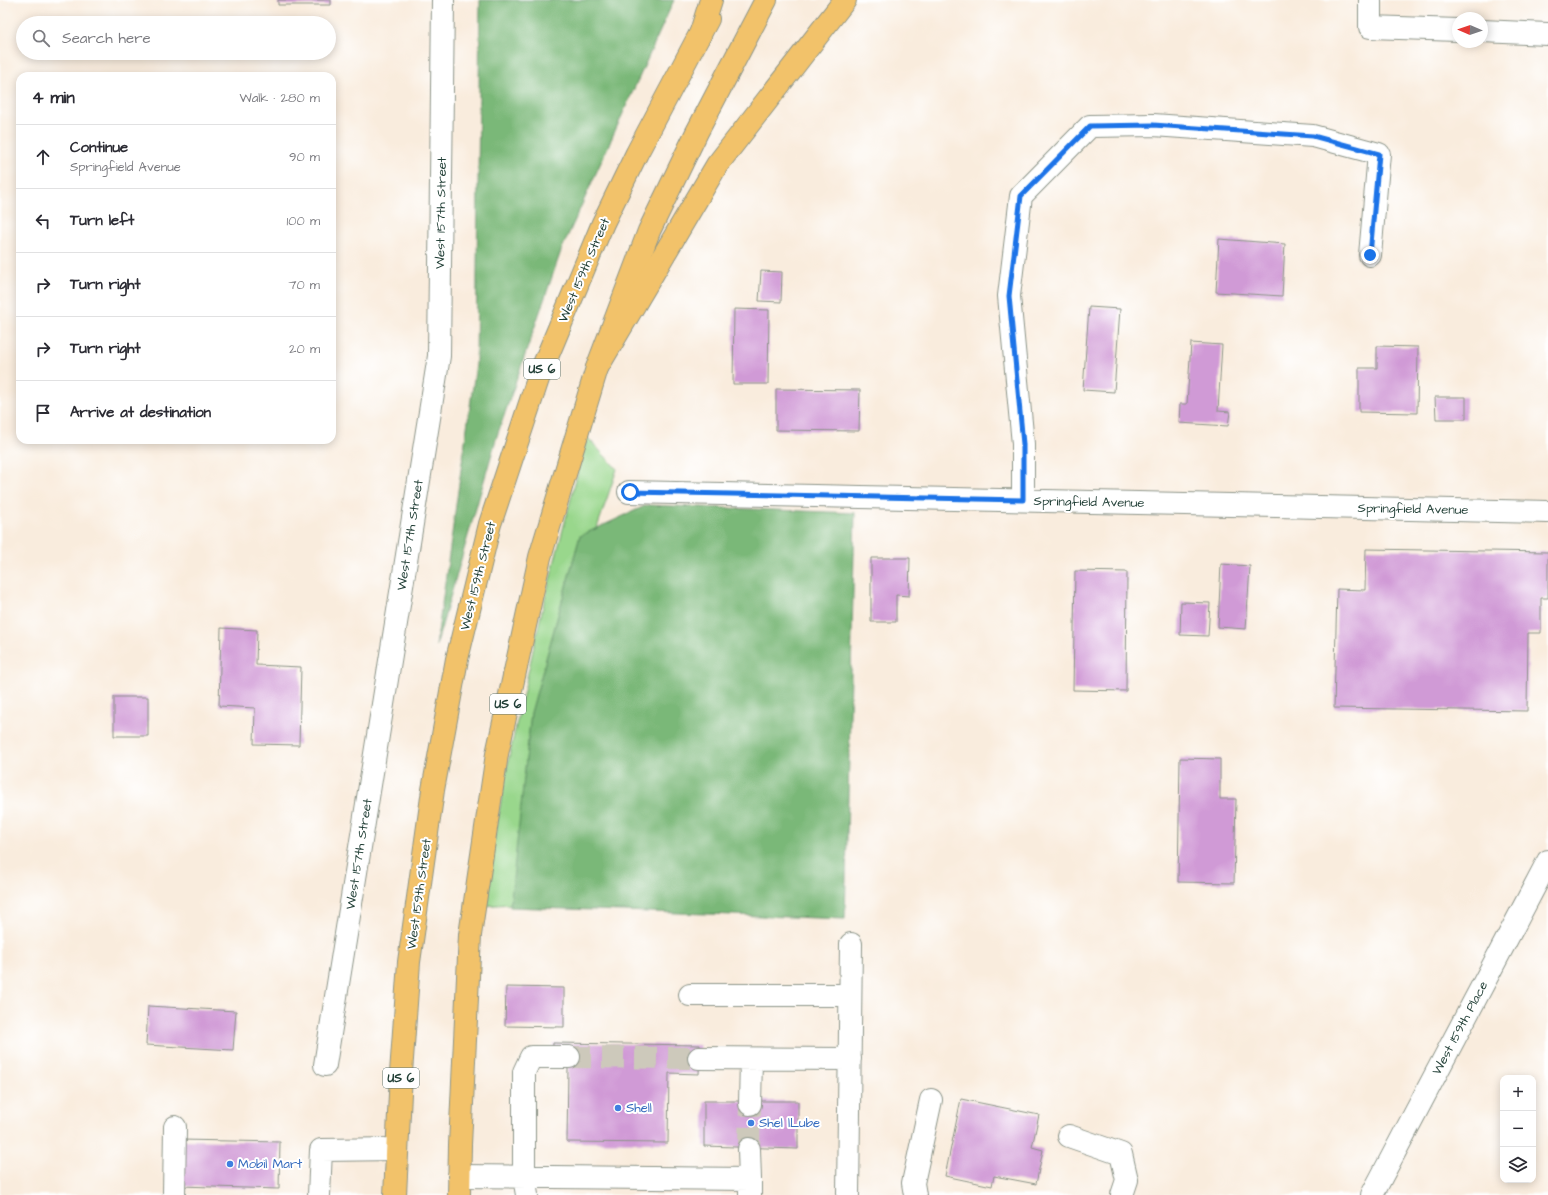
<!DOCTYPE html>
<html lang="en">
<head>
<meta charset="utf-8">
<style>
  body { margin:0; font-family:"Architects Daughter",sans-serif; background:#f2f2f3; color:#2b2b33 }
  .controls { position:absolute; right:12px; bottom:12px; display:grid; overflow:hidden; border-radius:8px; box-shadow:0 2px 10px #0003 }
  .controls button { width:36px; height:36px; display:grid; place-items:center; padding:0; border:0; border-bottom:1px solid #e1e1e2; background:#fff; color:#2b2b33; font:20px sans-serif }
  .compass { position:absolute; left:1452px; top:12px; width:36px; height:36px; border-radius:50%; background:#fff; box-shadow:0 2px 10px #0003; rotate:272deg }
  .stop { position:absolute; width:12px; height:12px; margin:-9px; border:3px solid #1a73e8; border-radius:50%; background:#fff }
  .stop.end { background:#1a73e8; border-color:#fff; box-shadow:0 1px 4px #0008 }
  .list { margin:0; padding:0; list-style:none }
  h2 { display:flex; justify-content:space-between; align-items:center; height:52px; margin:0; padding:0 16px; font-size:17px }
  h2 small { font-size:13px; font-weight:400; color:#7c7c81 }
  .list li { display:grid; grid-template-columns:26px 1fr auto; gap:12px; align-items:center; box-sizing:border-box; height:64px; padding:0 16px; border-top:1px solid #e1e1e2 }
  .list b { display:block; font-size:15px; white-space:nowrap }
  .list p { margin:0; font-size:13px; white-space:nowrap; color:#7c7c81 }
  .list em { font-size:13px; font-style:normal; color:#7c7c81 }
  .icon { flex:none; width:22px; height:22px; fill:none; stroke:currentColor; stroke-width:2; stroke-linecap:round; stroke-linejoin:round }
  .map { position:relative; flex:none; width:1548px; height:1195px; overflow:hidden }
  .search { position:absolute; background:#fff; box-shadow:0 2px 10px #0003; left:16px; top:16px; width:320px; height:44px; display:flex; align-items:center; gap:10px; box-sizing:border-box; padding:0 14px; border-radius:22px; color:#7c7c81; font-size:15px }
  .panel { position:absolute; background:#fff; box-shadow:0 2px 10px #0003; left:16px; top:72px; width:320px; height:372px; border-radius:12px }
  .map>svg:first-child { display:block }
  .green { fill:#99d78c; stroke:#5c8a60 }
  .forest { fill:#7ab878; stroke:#4c7a56 }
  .building { fill:#d09ad6 }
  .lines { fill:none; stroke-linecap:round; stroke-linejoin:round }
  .minor-tunnel { stroke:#cdc9bb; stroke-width:22; stroke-dasharray:22 11; stroke-linecap:butt }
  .minor-casing { stroke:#8c9488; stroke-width:24 }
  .major-casing { stroke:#8c9488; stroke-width:24 }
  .highway-casing { stroke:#8c9488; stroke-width:24 }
  .minor { stroke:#fff; stroke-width:22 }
  .major { stroke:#f2c26a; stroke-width:22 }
  .highway { stroke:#f2c26a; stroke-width:22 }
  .route { stroke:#1a73e8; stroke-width:5 }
  .shop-dot { fill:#3f7fe0; stroke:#fff; stroke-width:1.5 }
  .labels { text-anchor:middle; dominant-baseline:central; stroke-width:4; stroke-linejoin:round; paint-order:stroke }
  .shield { fill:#fff; stroke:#627771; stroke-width:1 }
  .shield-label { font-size:12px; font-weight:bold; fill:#1f3d34 }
  .street-label { font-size:13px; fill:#1f3d34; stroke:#fff }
  .shop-label { font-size:13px; fill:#366cbe; stroke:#fff; text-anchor:start }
</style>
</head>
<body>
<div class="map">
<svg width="1548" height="1195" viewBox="0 0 1548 1195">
  <rect width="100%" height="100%" fill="#fff"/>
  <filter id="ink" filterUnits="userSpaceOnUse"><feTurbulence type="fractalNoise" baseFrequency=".025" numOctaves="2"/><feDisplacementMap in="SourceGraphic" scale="8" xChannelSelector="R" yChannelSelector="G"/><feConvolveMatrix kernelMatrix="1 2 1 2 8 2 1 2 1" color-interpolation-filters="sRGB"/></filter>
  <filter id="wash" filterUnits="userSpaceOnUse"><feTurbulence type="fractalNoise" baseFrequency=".012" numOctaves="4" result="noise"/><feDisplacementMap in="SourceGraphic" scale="16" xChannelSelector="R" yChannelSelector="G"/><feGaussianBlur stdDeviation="0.9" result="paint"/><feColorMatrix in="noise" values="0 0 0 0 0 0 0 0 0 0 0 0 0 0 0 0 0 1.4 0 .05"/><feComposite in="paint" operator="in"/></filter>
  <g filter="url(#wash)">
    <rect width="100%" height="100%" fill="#f9ecdd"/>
    <!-- green -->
    <path class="green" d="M 587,437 L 617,469 L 597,528 L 580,536 L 531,713 L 511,904 L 482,906 L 509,757 L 543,606 Z"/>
    <!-- forest -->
    <path class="forest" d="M 480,0 L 674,0 L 561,251 L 497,436 L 436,646 L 476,364 Z
      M 647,505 L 855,513 L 845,919 L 510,907 L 531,713 L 580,536 Z"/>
    <g id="blocks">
      <!-- building -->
      <path class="building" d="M 278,0 L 331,0 L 331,5 L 278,5 Z
        M 332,162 L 334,162 L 333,204 L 332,204 Z
        M 1219,239 L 1285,244 L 1282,296 L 1216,292 Z
        M 761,271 L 782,272 L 781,302 L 759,301 Z
        M 1089,307 L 1120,309 L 1114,392 L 1083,390 Z
        M 734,309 L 769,310 L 768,384 L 733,384 Z
        M 1191,343 L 1222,345 L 1218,411 L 1230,412 L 1228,426 L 1179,423 L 1180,404 L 1187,404 Z
        M 1377,346 L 1418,347 L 1417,413 L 1359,412 L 1359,368 L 1377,368 Z
        M 776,389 L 860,390 L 859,431 L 776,430 Z
        M 1435,397 L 1466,397 L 1466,419 L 1436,419 Z
        M 1366,549 L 1548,552 L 1548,598 L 1541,598 L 1541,633 L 1528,633 L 1527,711 L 1334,708 L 1337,589 L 1365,590 Z
        M 871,558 L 910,558 L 909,596 L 896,595 L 896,622 L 871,622 Z
        M 1221,564 L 1250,566 L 1246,629 L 1218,627 Z
        M 1075,571 L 1127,572 L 1126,691 L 1073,690 Z
        M 1181,602 L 1210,603 L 1208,636 L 1180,635 Z
        M 221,628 L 257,630 L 256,665 L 301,667 L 299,745 L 254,744 L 255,708 L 219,706 Z
        M 114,697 L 148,697 L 148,736 L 114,736 Z
        M 1180,758 L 1220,759 L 1220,799 L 1236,799 L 1234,883 L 1178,882 Z
        M 506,987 L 564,988 L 564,1027 L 505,1026 Z
        M 148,1006 L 236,1011 L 233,1050 L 146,1045 Z
        M 553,1043 L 700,1045 L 699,1074 L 669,1073 L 668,1143 L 567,1142 L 568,1067 L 552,1067 Z
        M 961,1099 L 1039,1115 L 1032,1147 L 1043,1150 L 1036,1184 L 994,1176 L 992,1186 L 945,1176 Z
        M 704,1101 L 798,1101 L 798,1149 L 704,1146 Z
        M 181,1140 L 280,1142 L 279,1189 L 180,1186 Z"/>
    </g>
  </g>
  <g filter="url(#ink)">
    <use href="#blocks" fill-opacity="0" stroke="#8c9488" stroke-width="1"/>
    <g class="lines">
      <!-- minor-tunnel -->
      <path class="minor-tunnel" d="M 569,1057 L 699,1058
        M 749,1149 L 750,1104"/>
      <defs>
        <path id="minor" d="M 1370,0 L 1370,27 L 1458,30
          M 1482,31 L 1548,34
          M 629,492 L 1548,512
          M 1023,500 L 1023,444 L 1009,296 L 1021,196 L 1090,126 L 1153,125 L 1313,136 L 1379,154 L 1370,255
          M 690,995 L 850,995
          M 699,1058 L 850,1059
          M 325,1065 L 439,356 L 443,0
          M 750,1104 L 751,1059
          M 1069,1136 L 1121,1154 L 1127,1180 L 1122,1195
          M 749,1149 L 750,1179
          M 459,1176 L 750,1179 L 750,1195
          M 174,1195 L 175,1127
          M 319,1195 L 321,1150 L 397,1149
          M 527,1195 L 524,1177 L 524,1072 L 531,1057 L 569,1057
          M 848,1195 L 851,944
          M 915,1195 L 913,1183 L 931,1100
          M 1372,1195 L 1548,861"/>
        <path id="major" d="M 395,1195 L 401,1073 L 409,962 L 433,790 L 457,659 L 490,524 L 539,376 L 603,223 L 637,153 L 708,19
          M 459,1195 L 460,1145 L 470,935 L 497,754 L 540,557 L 597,368 L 649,231 L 697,132 L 766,0"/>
        <path id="highway" d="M 700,35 L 711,0
          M 597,368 L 717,165 L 845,0"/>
      </defs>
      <!-- minor casing -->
      <use href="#minor" class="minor-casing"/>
      <!-- major casing -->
      <use href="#major" class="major-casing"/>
      <!-- highway casing -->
      <use href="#highway" class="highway-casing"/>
      <!-- minor -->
      <use href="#minor" class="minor"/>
      <!-- major -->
      <use href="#major" class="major"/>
      <!-- highway -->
      <use href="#highway" class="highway"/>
    </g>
  </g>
  <g class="lines" filter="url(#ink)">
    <!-- route -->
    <path class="route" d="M 630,492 L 1023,500 L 1023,444 L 1009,296 L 1021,196 L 1090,126 L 1153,125 L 1313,136 L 1379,154 L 1370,255"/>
  </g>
  <!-- markers -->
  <g class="shop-dot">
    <circle cx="618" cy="1108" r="4"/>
    <circle cx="751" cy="1123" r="4"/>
    <circle cx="230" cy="1164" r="4"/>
  </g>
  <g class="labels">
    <!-- shield labels -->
    <g class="shield">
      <rect x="524" y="359" width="36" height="20" rx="3"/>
      <rect x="490" y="694" width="36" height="20" rx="3"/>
      <rect x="383" y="1068" width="36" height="20" rx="3"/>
    </g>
    <g class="shield-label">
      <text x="542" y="369">US 6</text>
      <text x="508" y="704">US 6</text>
      <text x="401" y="1078">US 6</text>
    </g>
    <!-- street labels -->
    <g class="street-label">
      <text transform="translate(441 213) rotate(-89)">West 157th Street</text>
      <text transform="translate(584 270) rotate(-67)">West 159th Street</text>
      <text transform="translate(1089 502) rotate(1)">Springfield Avenue</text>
      <text transform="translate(1413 509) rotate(1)">Springfield Avenue</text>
      <text transform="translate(410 535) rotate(-81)">West 157th Street</text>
      <text transform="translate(478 576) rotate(-76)">West 159th Street</text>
      <text transform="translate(359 854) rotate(-81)">West 157th Street</text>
      <text transform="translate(419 894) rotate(-82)">West 159th Street</text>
      <text transform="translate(1460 1028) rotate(-62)">West 159th Place</text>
    </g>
    <!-- shop labels -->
    <g class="shop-label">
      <text x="626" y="1108">Shell</text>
      <text x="759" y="1123">Shel lLube</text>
      <text x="238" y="1164">Mobil Mart</text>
    </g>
  </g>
</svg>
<div class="controls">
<button>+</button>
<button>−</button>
<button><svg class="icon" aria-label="layers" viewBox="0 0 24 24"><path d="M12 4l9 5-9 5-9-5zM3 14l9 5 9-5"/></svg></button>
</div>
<svg class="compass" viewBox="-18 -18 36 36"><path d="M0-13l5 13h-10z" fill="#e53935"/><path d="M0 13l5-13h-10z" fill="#7c7c81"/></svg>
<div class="stop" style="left:630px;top:492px"></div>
<div class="stop end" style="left:1370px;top:255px"></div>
<div class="search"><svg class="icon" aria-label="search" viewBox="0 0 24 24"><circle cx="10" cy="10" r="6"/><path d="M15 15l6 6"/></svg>Search here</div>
<section class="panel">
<h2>4 min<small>Walk · 280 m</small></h2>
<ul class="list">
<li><svg class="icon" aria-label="ahead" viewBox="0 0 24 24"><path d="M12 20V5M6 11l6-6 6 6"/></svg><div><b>Continue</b><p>Springfield Avenue</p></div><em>90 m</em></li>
<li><svg class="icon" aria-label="left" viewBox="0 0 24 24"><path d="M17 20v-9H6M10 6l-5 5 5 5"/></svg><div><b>Turn left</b></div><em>100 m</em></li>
<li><svg class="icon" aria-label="right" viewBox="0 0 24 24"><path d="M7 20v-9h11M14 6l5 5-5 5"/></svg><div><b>Turn right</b></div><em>70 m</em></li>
<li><svg class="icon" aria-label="right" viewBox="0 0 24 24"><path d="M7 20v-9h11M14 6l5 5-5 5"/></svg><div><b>Turn right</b></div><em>20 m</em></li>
<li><svg class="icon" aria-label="arrive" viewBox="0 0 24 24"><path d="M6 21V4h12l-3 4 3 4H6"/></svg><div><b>Arrive at destination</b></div></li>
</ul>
</section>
</div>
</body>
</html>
